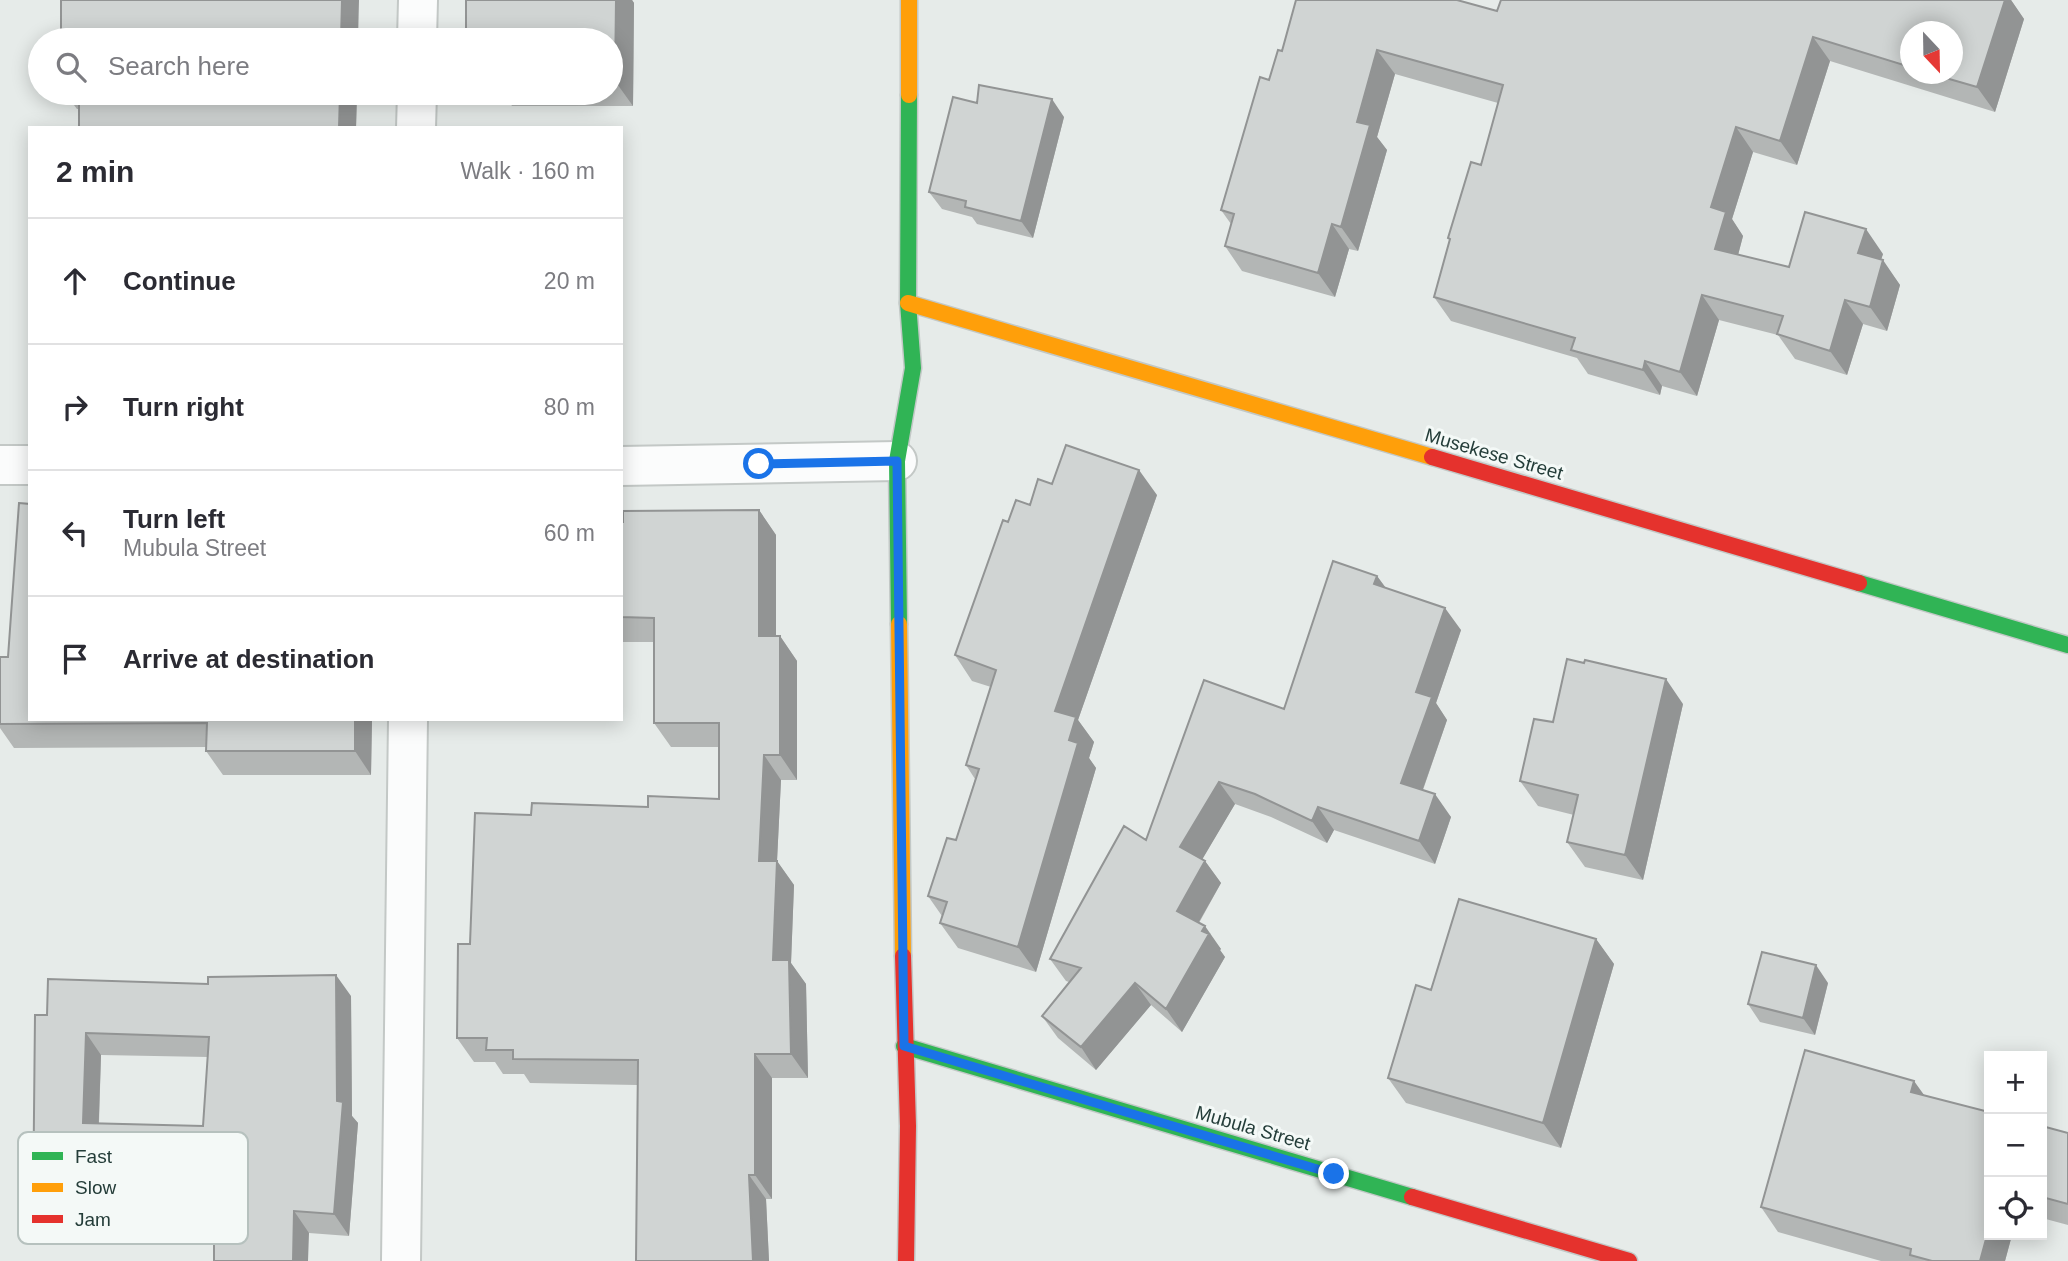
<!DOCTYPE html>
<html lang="en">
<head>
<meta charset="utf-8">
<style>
  body { margin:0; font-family:Arial,sans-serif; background:#f7f7f7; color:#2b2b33 }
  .controls { position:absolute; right:21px; bottom:21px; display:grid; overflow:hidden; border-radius:0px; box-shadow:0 4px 18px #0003 }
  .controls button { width:63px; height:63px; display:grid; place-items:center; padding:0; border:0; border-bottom:2px solid #e1e1e2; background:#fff; color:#2b2b33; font:35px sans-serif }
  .compass { position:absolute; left:1900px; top:21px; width:63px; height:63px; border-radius:50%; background:#fff; box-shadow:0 4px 18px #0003; rotate:158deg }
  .stop { position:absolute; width:21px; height:21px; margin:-16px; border:5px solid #1a73e8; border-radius:50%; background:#fff }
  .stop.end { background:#1a73e8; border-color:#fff; box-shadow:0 2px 7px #0008 }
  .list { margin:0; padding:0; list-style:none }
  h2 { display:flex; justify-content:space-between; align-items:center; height:91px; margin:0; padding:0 28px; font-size:30px }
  h2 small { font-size:23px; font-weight:400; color:#7c7c81 }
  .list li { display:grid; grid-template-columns:46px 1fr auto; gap:21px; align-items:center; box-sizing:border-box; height:126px; padding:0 28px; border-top:2px solid #e1e1e2 }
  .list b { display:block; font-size:26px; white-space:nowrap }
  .list p { margin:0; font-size:23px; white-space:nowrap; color:#7c7c81 }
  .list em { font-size:23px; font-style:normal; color:#7c7c81 }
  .icon { flex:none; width:38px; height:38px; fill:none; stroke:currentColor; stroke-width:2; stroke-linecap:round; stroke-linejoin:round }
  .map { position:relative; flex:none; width:2068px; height:1261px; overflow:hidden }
  .search { position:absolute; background:#fff; box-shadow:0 4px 18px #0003; left:28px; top:28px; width:595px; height:77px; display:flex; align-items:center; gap:18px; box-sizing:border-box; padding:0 24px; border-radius:38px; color:#7c7c81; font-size:26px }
  .panel { position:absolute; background:#fff; box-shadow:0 4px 18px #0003; left:28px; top:126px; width:595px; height:595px; border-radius:0px }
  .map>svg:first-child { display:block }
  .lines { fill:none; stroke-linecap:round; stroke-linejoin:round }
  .street-casing { stroke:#c3c8c6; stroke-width:42 }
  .fast-casing { stroke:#c2c8c6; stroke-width:19 }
  .slow-casing { stroke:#c2c8c6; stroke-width:19 }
  .jam-casing { stroke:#c2c8c6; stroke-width:19 }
  .street { stroke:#fbfcfc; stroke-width:38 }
  .fast { stroke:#30b455; stroke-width:16 }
  .slow { stroke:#ff9f0a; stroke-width:16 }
  .jam { stroke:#e5322d; stroke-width:16 }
  .wall { fill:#b3b6b5; fill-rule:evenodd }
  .shaded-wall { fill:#929494 }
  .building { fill:#d0d4d3; stroke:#929494; stroke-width:2; fill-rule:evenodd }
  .route { stroke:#1a73e8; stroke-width:9 }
  .labels { text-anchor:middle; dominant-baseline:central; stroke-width:6; stroke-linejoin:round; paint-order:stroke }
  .street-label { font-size:19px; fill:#243d39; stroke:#f4f9f7 }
  .key { fill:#f4f9f7; stroke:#b6c1be; stroke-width:2 }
  .key-label { font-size:19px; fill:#243d39 }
</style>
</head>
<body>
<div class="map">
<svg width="2068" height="1261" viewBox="0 0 2068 1261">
  <rect width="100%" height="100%" fill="#e6ebe9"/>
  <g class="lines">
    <defs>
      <path id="street" d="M 417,40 L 418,0
        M 416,128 L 417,93
        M 0,465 L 30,465
        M 621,466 L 897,461
        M 401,1261 L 408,719"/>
      <path id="fast" d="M 1859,583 L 2068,645
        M 899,624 L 897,461 L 913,368 L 908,303 L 909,95
        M 904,1046 L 1412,1197"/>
      <path id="slow" d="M 909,95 L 909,0
        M 908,303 L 1432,457
        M 899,624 L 903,956"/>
      <path id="jam" d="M 1432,457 L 1859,583
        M 903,956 L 908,1126 L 906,1261
        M 1412,1197 L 1629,1261"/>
    </defs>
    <!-- street casing -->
    <use href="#street" class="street-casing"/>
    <!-- fast casing -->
    <use href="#fast" class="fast-casing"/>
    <!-- slow casing -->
    <use href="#slow" class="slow-casing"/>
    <!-- jam casing -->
    <use href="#jam" class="jam-casing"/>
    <!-- street -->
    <use href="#street" class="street"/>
    <!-- fast -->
    <use href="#fast" class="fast"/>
    <!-- slow -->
    <use href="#slow" class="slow"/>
    <!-- jam -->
    <use href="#jam" class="jam"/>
  </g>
  <!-- wall -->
  <path class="wall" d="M 466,0 L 632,0 L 634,3 L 633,106 L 512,106 L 503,93 L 611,93 L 611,40 Z
    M 1501,0 L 2011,0 L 2024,19 L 1995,112 L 1830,61 L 1797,165 L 1753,152 L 1732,219 L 1743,236 L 1738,255 L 1789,267 L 1883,254 L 1881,259 L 1900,285 L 1887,331 L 1863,324 L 1847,375 L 1795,359 L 1778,335 L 1719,320 L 1697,396 L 1662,386 L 1660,395 L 1588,374 L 1577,358 L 1451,321 L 1434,297 L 1450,241 L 1448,238 L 1481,165 L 1498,103 L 1395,74 L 1377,137 L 1387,150 L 1358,251 L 1349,249 L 1335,297 L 1242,271 L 1225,246 L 1231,224 L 1221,210 L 1269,80 L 1282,51 L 1497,11 ZM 1910,32 L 1952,74 L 1910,74 Z
    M 65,93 L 357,93 L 356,128 L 79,128 L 79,109 L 77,109 Z
    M 977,103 L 1064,117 L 1033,238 L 977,224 L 972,217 L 942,209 L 929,192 Z
    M 1052,484 L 1157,495 L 1078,720 L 1094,742 L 1089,758 L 1096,768 L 1036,972 L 958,948 L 940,923 L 942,916 L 928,896 L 956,840 L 975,779 L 966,765 L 991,687 L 972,681 L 955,655 L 1008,522 Z
    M 759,510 L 776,535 L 776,636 L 780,636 L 797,661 L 797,780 L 781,780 L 777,861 L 794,885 L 791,963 L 806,984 L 808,1078 L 772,1078 L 772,1199 L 766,1199 L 769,1261 L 636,1261 L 637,1085 L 530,1083 L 524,1074 L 503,1074 L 495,1062 L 474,1062 L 457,1038 L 470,944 L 531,815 L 648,807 L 719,799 L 719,747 L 671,747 L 654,723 L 654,642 L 621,642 L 621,522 Z
    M 1377,576 L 1386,588 L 1461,630 L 1436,703 L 1447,720 L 1423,790 L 1451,817 L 1435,864 L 1334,830 L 1327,843 L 1271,817 L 1235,804 L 1202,859 L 1205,861 L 1221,883 L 1199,923 L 1221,949 L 1220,950 L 1225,957 L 1182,1032 L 1151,1005 L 1096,1070 L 1058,1038 L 1042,1016 L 1069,982 L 1066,981 L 1050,959 L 1146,840 L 1284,709 Z
    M 0,657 L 30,719 L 372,719 L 371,775 L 223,775 L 206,751 L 206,747 L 14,748 L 0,728 Z
    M 1683,704 L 1643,880 L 1585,867 L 1567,842 L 1574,815 L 1538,806 L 1520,781 L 1553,722 Z
    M 1596,939 L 1614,964 L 1561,1148 L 1406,1103 L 1388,1078 L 1431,990 Z
    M 1828,983 L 1815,1035 L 1760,1022 L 1748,1004 Z
    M 351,996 L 352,1116 L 358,1123 L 349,1236 L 309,1233 L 214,1237 L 48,1233 L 33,1212 L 35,1015 ZM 101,1055 L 208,1057 L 203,1126 L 99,1123 Z
    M 2042,1126 L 2068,1133 L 2068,1225 L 2042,1218 Z
    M 1761,1207 L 1989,1235 L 2012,1235 L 2005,1261 L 1881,1261 L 1778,1232 Z"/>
  <!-- shaded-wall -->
  <path class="shaded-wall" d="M 342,0 L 359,0 L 358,40 L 341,40 Z
    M 616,0 L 632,0 L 634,3 L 633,106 L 615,81 Z
    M 2005,0 L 2011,0 L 2024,19 L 1995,112 L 1977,87 Z
    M 1813,37 L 1830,61 L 1797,165 L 1780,141 Z
    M 1377,50 L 1395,74 L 1377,137 L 1387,150 L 1358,251 L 1341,227 L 1357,122 Z
    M 340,93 L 357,93 L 356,128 L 339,128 Z
    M 1052,99 L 1064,117 L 1033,238 L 1021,221 Z
    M 1736,127 L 1753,152 L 1732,219 L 1743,236 L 1733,274 L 1715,249 L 1711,207 Z
    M 1332,224 L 1349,249 L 1335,297 L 1318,273 Z
    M 1866,229 L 1883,254 L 1875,278 L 1858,253 Z
    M 1883,260 L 1900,285 L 1887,331 L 1870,307 Z
    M 1702,295 L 1719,320 L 1697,396 L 1680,372 Z
    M 1845,300 L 1863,324 L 1847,375 L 1830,351 Z
    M 1645,361 L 1662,386 L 1660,395 L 1643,370 Z
    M 1139,470 L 1157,495 L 1078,720 L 1094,742 L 1089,758 L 1096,768 L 1036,972 L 1018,947 L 1069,740 L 1055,711 Z
    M 759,510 L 776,535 L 776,661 L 759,636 Z
    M 1377,576 L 1393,598 L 1374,584 Z
    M 1445,608 L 1461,630 L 1436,703 L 1447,720 L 1417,806 L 1401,783 L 1416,692 Z
    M 780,636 L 797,661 L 797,780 L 780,755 Z
    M 1666,679 L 1683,704 L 1643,880 L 1625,855 Z
    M 355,719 L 372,719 L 371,775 L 355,751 Z
    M 764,755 L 781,780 L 777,861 L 794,885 L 791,963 L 806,984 L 808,1078 L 791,1054 L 773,960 L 759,861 Z
    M 1219,782 L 1235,804 L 1196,870 L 1180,847 Z
    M 1435,794 L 1451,817 L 1435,864 L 1419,841 Z
    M 1318,807 L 1334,830 L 1327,843 L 1312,821 Z
    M 1205,861 L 1221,883 L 1192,934 L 1177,911 Z
    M 1205,926 L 1221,949 L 1220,950 L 1225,957 L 1182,1032 L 1166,1009 Z
    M 1596,939 L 1614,964 L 1561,1148 L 1543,1123 Z
    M 1816,965 L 1828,983 L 1815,1035 L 1803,1018 Z
    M 336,975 L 351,996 L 352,1116 L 358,1123 L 349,1236 L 334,1214 L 337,1101 Z
    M 1135,983 L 1151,1005 L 1096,1070 L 1081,1047 Z
    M 86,1033 L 101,1055 L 98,1144 L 83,1123 Z
    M 755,1054 L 772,1078 L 772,1199 L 755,1175 Z
    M 1914,1081 L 1932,1106 L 1911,1092 Z
    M 749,1175 L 766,1199 L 769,1261 L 753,1261 Z
    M 294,1211 L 309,1233 L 308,1261 L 293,1261 Z
    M 1989,1228 L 1989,1235 L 2012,1235 L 2005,1261 L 1980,1261 Z"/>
  <!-- building -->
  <path class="building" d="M 61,0 L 342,0 L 341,40 L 61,40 Z
    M 466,0 L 616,0 L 615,81 L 611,81 L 611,40 L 466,40 Z
    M 1296,0 L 1457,0 L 1497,11 L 1501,0 L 2005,0 L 1977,87 L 1932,74 L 1952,74 L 1952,32 L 1910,32 L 1910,67 L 1813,37 L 1780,141 L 1736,127 L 1711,207 L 1726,212 L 1715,249 L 1789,267 L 1805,212 L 1866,229 L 1858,253 L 1883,260 L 1870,307 L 1845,300 L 1830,351 L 1777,334 L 1783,316 L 1702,295 L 1680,372 L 1645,361 L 1643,370 L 1571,350 L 1575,338 L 1434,297 L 1450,239 L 1448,238 L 1471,162 L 1481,165 L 1503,85 L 1377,50 L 1357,122 L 1370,125 L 1341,227 L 1332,224 L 1318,273 L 1225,246 L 1234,214 L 1221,210 L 1260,77 L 1269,80 L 1278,50 L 1282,51 Z
    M 979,85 L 1052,99 L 1021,221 L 965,207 L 966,201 L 929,192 L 953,97 L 977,103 Z
    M 79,93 L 340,93 L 339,128 L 79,128 Z
    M 1066,445 L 1139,470 L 1055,711 L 1076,717 L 1069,740 L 1078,743 L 1018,947 L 940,923 L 947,902 L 928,896 L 947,838 L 956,840 L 979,769 L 966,765 L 996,670 L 955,655 L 1003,520 L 1008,522 L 1016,500 L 1030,505 L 1038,479 L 1052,484 Z
    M 19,503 L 30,504 L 30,719 L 355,719 L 355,751 L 206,751 L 207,723 L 0,724 L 0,657 L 8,657 Z
    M 759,510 L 759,636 L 780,636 L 780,755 L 764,755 L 759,861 L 777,861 L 773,960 L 789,960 L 791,1054 L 755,1054 L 755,1175 L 749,1175 L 753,1261 L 636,1261 L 638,1060 L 513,1059 L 513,1050 L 486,1050 L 487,1038 L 457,1038 L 458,944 L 470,944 L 475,813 L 531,815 L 532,803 L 648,807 L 648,796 L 719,799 L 719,723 L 654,723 L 654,618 L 621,617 L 621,522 L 623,522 L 623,511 Z
    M 1333,561 L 1377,576 L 1374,584 L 1445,608 L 1416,692 L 1432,697 L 1401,783 L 1435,794 L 1419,841 L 1318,807 L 1312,821 L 1255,794 L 1219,782 L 1180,847 L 1205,861 L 1177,911 L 1205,926 L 1202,931 L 1209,934 L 1166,1009 L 1135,983 L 1081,1047 L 1042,1016 L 1081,968 L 1050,959 L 1124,826 L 1146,840 L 1204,680 L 1284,709 Z
    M 1567,659 L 1584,663 L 1585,660 L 1666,679 L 1625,855 L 1567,842 L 1578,795 L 1520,781 L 1534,719 L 1553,722 Z
    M 1459,899 L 1596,939 L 1543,1123 L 1388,1078 L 1416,985 L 1431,990 Z
    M 1762,952 L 1816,965 L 1803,1018 L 1748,1004 Z
    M 336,975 L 337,1101 L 343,1102 L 334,1214 L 294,1211 L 293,1261 L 214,1261 L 214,1216 L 33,1212 L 35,1015 L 47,1015 L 48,979 L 208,984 L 208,977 ZM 86,1033 L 209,1037 L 203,1126 L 83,1123 Z
    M 1805,1050 L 1914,1081 L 1911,1092 L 1989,1112 L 1989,1228 L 1980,1261 L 1932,1261 L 1910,1255 L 1911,1249 L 1761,1207 Z
    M 2042,1126 L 2068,1133 L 2068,1204 L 2042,1197 Z"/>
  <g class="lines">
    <!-- route -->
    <path class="route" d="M 759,464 L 897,461 L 904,1046 L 1334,1174"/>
  </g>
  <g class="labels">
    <!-- street labels -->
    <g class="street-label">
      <text transform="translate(1494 454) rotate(16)">Musekese Street</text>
      <text transform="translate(1253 1128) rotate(16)">Mubula Street</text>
    </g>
  </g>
  <!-- legend -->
  <rect x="18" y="1132" width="230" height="112" rx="10" class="key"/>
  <rect x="32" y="1152" width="31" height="8" fill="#30b455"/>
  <rect x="32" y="1183" width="31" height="9" fill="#ff9f0a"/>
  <rect x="32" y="1215" width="31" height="8" fill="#e5322d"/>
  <g class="key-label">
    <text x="75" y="1163">Fast</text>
    <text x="75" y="1194">Slow</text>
    <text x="75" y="1226">Jam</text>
  </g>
</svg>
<div class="controls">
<button>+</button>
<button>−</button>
<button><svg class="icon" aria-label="locate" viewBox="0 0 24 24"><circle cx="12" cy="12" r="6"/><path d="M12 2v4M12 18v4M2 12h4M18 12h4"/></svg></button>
</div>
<svg class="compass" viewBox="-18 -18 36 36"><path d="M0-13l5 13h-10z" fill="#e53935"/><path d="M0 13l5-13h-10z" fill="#7c7c81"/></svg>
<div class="stop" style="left:759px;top:464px"></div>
<div class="stop end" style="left:1334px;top:1174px"></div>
<div class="search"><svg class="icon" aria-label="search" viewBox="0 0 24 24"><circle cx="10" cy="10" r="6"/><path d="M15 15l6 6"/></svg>Search here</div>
<section class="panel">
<h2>2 min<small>Walk · 160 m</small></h2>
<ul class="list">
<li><svg class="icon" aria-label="ahead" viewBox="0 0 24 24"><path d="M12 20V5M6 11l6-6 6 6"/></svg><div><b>Continue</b></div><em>20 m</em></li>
<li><svg class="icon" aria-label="right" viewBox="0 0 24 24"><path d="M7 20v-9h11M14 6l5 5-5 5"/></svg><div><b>Turn right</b></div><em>80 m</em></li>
<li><svg class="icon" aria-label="left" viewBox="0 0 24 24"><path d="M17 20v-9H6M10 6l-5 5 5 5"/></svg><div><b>Turn left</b><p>Mubula Street</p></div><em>60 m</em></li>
<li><svg class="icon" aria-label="arrive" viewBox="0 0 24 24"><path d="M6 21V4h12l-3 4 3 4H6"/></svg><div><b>Arrive at destination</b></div></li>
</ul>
</section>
</div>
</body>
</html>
